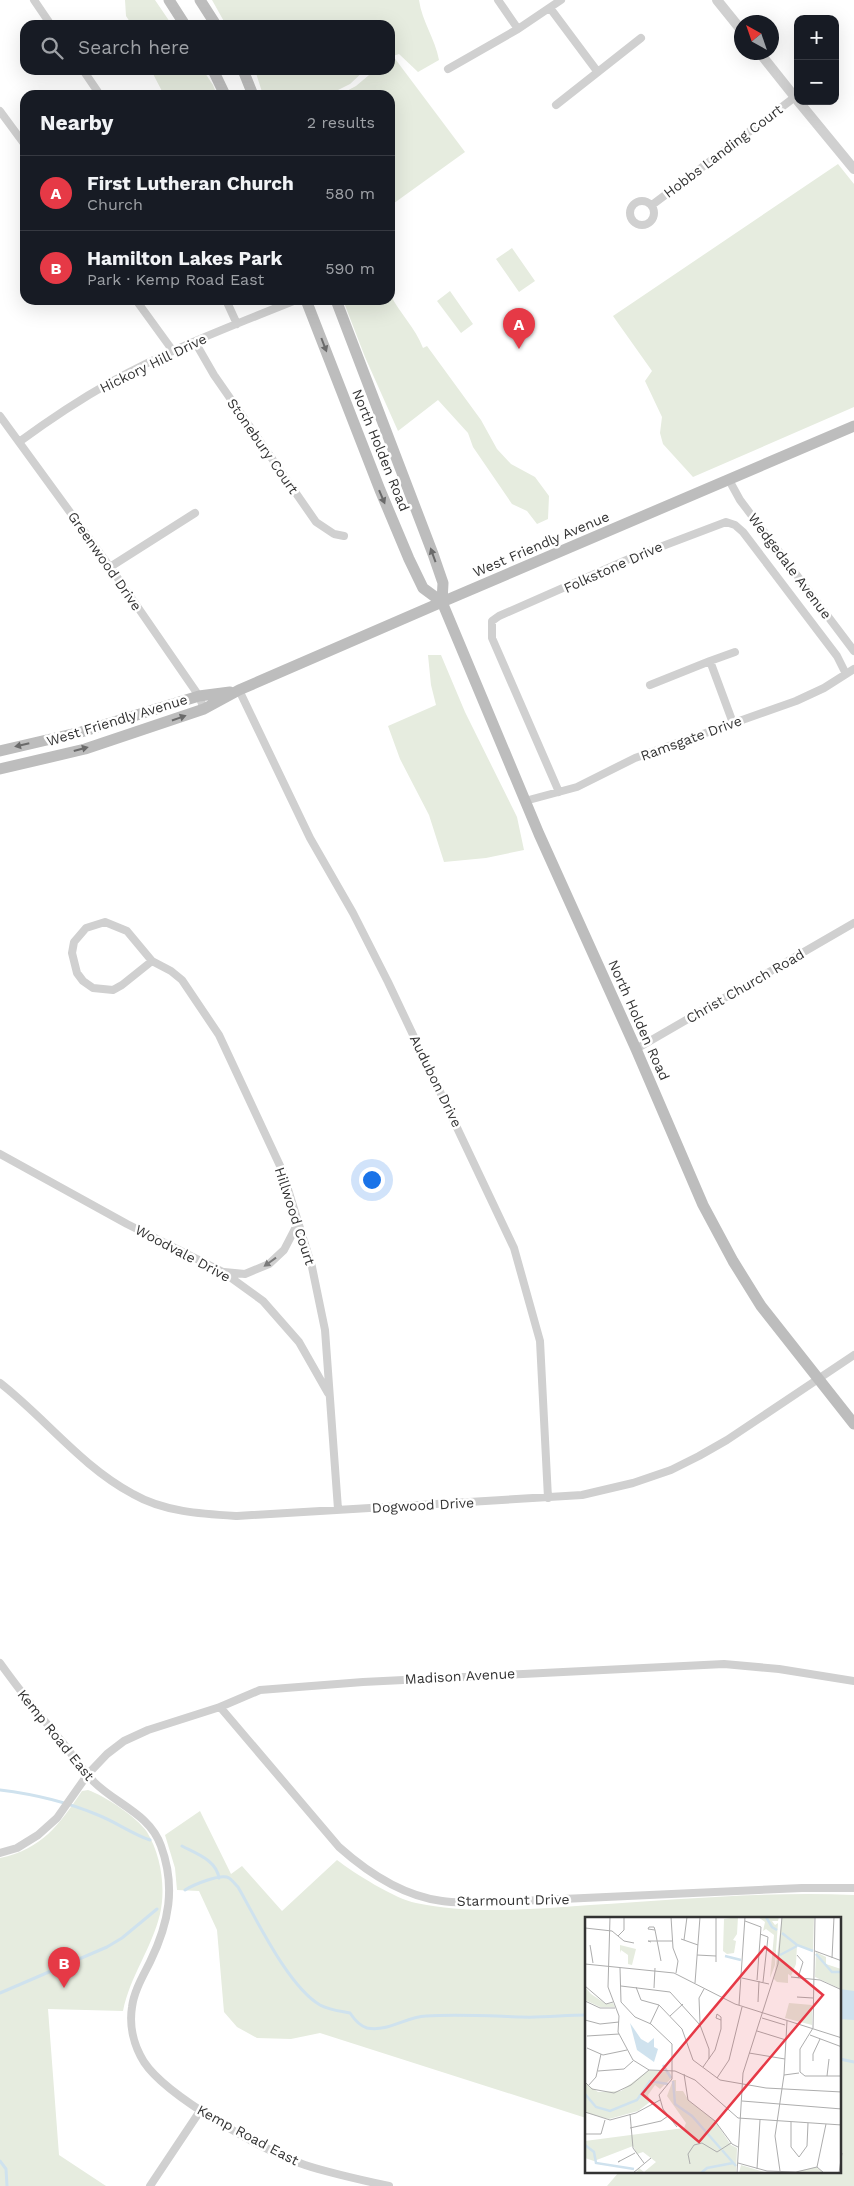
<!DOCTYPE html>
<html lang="en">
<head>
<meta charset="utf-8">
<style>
  body { margin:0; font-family:"Work Sans",sans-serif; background:#242831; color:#f1f3f6 }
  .controls { position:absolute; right:15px; top:15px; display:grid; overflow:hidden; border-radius:10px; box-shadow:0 5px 20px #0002 }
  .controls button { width:45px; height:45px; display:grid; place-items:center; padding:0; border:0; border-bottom:1px solid #363941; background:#171b24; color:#f1f3f6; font:25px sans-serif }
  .compass { position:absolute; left:734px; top:15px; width:45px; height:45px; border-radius:50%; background:#171b24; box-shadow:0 5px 20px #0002; rotate:320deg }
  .you { position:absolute; left:371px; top:1179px; width:18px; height:18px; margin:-12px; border:4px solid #fff; border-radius:50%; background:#1a73e8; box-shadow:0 0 0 8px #1a73e833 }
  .badge { display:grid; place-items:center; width:32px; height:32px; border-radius:50%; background:#e63946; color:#fff; font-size:16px; font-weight:700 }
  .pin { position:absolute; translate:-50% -41px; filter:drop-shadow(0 1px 2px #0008) }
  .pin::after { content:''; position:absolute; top:26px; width:18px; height:15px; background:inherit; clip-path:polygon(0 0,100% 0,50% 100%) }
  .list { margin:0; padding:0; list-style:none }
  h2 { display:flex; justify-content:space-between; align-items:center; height:65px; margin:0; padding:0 20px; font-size:21px }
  h2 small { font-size:16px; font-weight:400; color:#9ea1a6 }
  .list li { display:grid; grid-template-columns:32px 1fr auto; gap:15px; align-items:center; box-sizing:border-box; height:75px; padding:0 20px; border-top:1px solid #363941 }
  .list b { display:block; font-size:19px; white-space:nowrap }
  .list p { margin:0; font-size:16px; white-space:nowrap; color:#9ea1a6 }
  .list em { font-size:16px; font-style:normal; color:#9ea1a6 }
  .icon { flex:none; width:28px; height:28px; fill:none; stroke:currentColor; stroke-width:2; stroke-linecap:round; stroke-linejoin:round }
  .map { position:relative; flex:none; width:854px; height:2186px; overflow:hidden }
  .search { position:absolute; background:#171b24; box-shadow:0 5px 20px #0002; left:20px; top:20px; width:375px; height:55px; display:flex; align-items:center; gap:12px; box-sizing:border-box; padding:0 18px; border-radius:15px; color:#9ea1a6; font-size:19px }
  .panel { position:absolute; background:#171b24; box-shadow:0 5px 20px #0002; left:20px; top:90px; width:375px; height:215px; border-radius:15px }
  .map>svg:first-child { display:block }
  .green { fill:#e6ecdf }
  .water { fill:#cfe2ee }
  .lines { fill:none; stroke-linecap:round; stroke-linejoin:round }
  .stream { stroke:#cfe2ee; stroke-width:3 }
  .minor { stroke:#d0d0d0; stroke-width:8 }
  .tertiary { stroke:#d0d0d0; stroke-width:10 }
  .secondary { stroke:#bdbdbd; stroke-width:11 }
  .oneway { fill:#6a6a6a }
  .oneway2 { fill:#7a7a7a }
  .labels { text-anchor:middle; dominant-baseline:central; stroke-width:5; stroke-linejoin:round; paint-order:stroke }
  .street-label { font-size:14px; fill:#333; stroke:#fff }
  .inset-river { fill:none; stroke:#cfe2ee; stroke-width:2.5 }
  .inset-road { fill:none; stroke:#adadad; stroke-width:1 }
  .view { fill:#e63946; fill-opacity:0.15; stroke:#e63946; stroke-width:2.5 }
  .inset-edge { fill:none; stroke:#333; stroke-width:2.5 }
</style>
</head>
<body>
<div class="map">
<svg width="854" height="2186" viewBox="0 0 854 2186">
  <rect width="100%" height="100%" fill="#fff"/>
  <!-- green -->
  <path class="green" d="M 125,0 L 155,0 L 172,25 L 132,25 L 126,16 Z
    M 212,0 L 419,0 C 422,22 435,38 439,60 L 418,72 L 399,54 L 393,56 L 465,152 L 390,206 L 390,95 L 339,95 L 356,86 L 375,70 L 390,70 L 390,25 L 226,25 Z
    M 151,70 L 203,70 L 213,85 L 217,95 L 164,95 Z
    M 255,70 L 365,70 L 350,84 L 328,95 L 263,95 Z
    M 838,164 L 854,184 L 854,407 L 693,477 L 663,444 L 660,433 L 662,417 L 645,381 L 652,371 L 613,316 Z
    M 512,248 L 535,281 L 519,292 L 496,259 Z
    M 450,291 L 473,324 L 461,333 L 437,301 Z
    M 390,294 C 400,314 415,327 423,348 L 427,346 L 481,420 L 497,449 L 511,464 L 535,477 L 549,496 L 548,519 L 537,524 L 527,511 L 512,504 L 473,447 L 468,433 L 438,400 L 398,431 L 365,357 L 343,300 L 390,300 Z
    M 428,655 L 441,655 L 465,712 L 517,817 L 524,850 L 486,858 L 444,862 L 429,815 L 400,759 L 388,726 L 436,705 L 431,685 Z
    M 88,1790 C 105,1796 137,1817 147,1832 C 161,1855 166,1888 160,1914 C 152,1948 130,1976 123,2011 L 48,2009 L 59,2155 L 106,2186 L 0,2186 L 0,1858 C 42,1849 59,1825 82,1791 Z
    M 200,1811 L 231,1874 L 242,1866 L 282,1911 L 337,1860 C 354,1873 395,1899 416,1903 C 472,1915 533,1909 590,1905 C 676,1900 767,1891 854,1895 L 854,2186 L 607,2186 L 619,2172 L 840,2172 L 840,1918 L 586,1918 L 586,2118 L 320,2033 L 291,2039 L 257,2038 L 237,2027 L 224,2012 L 217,1930 L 199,1891 L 177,1890 L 175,1868 L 165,1835 Z"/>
  <!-- water -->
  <path class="water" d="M 840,1989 L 854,1991 L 854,2020 L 840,2019 Z"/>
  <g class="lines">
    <!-- stream -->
    <path class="stream" d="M 0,1790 C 33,1794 67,1802 98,1815 C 116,1822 132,1834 150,1840
      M 182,1846 C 197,1854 216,1860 219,1878
      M 185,1890 C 193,1885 221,1873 229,1878 C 232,1880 235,1884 238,1887 C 257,1920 288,1986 320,2005 C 329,2010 340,2011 350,2013 C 354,2019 360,2026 367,2028 C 389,2032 405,2017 426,2016 C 458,2014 490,2016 521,2017 C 543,2018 565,2015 586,2015
      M 0,1993 L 107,1947 L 122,1938 L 157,1909
      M 840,2059 L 854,2062
      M 0,2161 L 6,2169 L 7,2186"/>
    <!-- minor -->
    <path class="minor" d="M 34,0 L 51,25
      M 498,0 L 518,29
      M 550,8 L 597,71
      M 448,69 L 518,29 L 561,0
      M 83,70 L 100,95
      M 556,105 L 641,38
      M 0,111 L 25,145
      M630 213a12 12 0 1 1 24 0a12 12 0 1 1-24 0Z
      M 652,205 L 795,97
      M 136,300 L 173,351
      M 226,300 L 237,324
      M 195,342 L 214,375 L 316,522 L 334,534 L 344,536
      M 0,416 L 110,567 L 199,696 L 204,709
      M 19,442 C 49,420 79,400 111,382 C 170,349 234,325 296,300
      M 729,480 L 740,500 L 854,651
      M 110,567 L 195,513
      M 710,661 L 735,652
      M 650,685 L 710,661 L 733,723
      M 239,690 L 310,838 L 353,913 L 388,982 L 514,1248 L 540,1341 L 548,1498
      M 559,792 L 492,638 L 492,621 L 499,616 L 631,558 L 726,522 L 735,525 L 743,532 L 837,656 L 846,674
      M 525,801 L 577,787 L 635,758 L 796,701 L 824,688 L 854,669
      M 152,961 L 122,985 L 113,990 L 93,988 L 83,981 L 77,973 L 72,953 L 74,942 L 86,928 L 105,922 L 127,931 L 152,961 L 171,971 L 182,980 L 219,1035 L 282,1170 L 312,1267 L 325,1330 L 338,1509
      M 636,1049 L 854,923
      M 0,1154 L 127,1224 L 223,1272 L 263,1301 L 299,1342 L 328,1393
      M 224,1272 L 245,1274 L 269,1264 L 284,1250 L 298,1223
      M 0,1383 C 45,1418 82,1467 133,1494 C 164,1512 202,1514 237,1516 L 582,1495 L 633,1483 L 671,1470 L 699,1456 L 727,1440 L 854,1355
      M 0,1663 C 20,1691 41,1717 63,1743 C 73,1756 83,1770 94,1782 C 116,1804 150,1814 161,1846 C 176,1887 169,1923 150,1962 C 143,1976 134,1991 132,2007 C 129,2026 134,2046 144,2062 C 167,2097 264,2151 305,2165 C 333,2174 361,2180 389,2186
      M 220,1707 L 339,1847 C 367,1872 403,1896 442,1901 C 454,1903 466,1902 478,1903 L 802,1888 L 854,1888
      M 0,1853 L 17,1848 L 38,1835 L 57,1818 L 88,1774 L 107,1754 L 124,1741 L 148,1730 L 220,1707 L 260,1690 L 363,1682 L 724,1664 L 779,1669 L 854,1681
      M 150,2186 L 200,2111"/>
    <!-- tertiary -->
    <path class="tertiary" d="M 717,0 L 742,31
      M 759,52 L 798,101
      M 798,101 L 854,169"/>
    <!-- secondary -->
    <path class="secondary" d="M 169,0 L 185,25
      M 200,0 L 216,25
      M 213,70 L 225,95
      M 243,70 L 253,95
      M 306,300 L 380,490 L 409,559 L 423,588 L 442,602
      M 336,300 L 433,554 L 443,583 L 442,602 L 539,834 L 636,1049 L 703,1205 L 733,1261 L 761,1306 L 854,1424
      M 0,751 L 81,732 L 199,696 L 230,692
      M 0,769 L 85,749 L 204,709 L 239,690 L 442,602 L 854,426"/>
  </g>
  <!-- one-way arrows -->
  <defs><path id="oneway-solid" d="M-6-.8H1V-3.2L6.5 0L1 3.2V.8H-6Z" transform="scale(1.25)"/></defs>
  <g class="oneway">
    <use href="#oneway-solid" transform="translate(324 345) rotate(69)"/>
    <use href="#oneway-solid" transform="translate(382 497) rotate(67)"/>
    <use href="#oneway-solid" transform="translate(433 555) rotate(-110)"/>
    <use href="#oneway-solid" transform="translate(179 718) rotate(-19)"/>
    <use href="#oneway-solid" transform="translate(22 745) rotate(167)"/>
    <use href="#oneway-solid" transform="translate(81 749) rotate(-15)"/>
  </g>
  <use class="oneway2" href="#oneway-solid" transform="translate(270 1262) rotate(144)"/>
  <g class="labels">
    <!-- street labels -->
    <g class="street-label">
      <text transform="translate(723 151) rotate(-37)">Hobbs Landing Court</text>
      <text transform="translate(153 363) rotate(-26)">Hickory Hill Drive</text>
      <text transform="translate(263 446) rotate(55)">Stonebury Court</text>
      <text transform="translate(381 450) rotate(68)">North Holden Road</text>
      <text transform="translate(541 544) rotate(-23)">West Friendly Avenue</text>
      <text transform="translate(105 561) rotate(55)">Greenwood Drive</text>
      <text transform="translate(790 566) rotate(53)">Wedgedale Avenue</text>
      <text transform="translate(613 567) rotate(-24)">Folkstone Drive</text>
      <text transform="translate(117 720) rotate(-17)">West Friendly Avenue</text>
      <text transform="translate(691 738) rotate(-20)">Ramsgate Drive</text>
      <text transform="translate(745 986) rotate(-30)">Christ Church Road</text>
      <text transform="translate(639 1020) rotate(66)">North Holden Road</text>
      <text transform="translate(436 1081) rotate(64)">Audubon Drive</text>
      <text transform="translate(295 1216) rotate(72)">Hillwood Court</text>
      <text transform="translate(183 1253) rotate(28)">Woodvale Drive</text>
      <text transform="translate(423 1505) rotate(-3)">Dogwood Drive</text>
      <text transform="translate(460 1676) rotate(-3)">Madison Avenue</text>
      <text transform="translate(56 1735) rotate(51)">Kemp Road East</text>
      <text transform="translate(513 1900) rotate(-1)">Starmount Drive</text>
      <text transform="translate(248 2135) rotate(28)">Kemp Road East</text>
    </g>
  </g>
  <!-- overview -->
  <g transform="translate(585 1917)">
    <rect width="256" height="256" fill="#fff"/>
    <path d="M 153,0 L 152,17 L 148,23 L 151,24 L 149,36 L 142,37 L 138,34 L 139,2 ZM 173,0 L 194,0 L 193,4 L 187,4 L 190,8 L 193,6 L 190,48 L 185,61 L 189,18 L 181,12 L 178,14 L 180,5 ZM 197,0 L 229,0 L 228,34 L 212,28 L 211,47 L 206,59 L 203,57 L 203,66 L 192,65 L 189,62 ZM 35,28 L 51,32 L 47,48 L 43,47 L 43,38 L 36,33 L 35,36 ZM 231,35 L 241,40 L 241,47 L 256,52 L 256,72 L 230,60 ZM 0,70 L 6,77 L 21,87 L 28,86 L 30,90 L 15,90 L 0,83 ZM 204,86 L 227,88 L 227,108 L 200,101 ZM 64,153 L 85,155 L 87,161 L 75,172 L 70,168 L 63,178 L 65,185 L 53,194 L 24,202 L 1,196 L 0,166 L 13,175 L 36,174 ZM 88,163 L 91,163 L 91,174 L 98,174 L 104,184 L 130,204 L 146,228 L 152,231 L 151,256 L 51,256 L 54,251 L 59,255 L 71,245 L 58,235 L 52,237 L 48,229 L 9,244 L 0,241 L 0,224 L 99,211 L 101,206 L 82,179 ZM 156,248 L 179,255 L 210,255 L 231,250 L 239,256 L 154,256 Z" fill="#e6ecdf"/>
    <path d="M 45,106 L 56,122 L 63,126 L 69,121 L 69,130 L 73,132 L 69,145 L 52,133 Z" fill="#cfe2ee"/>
    <path class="inset-river" d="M 181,0 L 187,10 L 192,13M 197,16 L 212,28 L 228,34M 231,37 L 247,55 L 257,55M 195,38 L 212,29M 140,39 L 156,43M 78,148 L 86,161M 88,164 L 90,187 L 107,199 L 136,232M 0,177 L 11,190 L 25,194 L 52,183 L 65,164 L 83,167M 0,228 L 9,235 L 11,246 L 49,252M 137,233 L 151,249M 116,256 L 122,251 L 148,246"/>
    <path class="inset-road" d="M 25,0 L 23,70 L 34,99 L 33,115 L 48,143 L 64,153M 86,0 L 88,31 L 93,44 L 91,56M 160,4 L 176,10 L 172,63M 69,10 L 70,13 L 63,12 L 64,10 ZM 0,11 L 27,14 L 39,24 L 49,26M 70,13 L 76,44M 175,17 L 183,20 L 178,65M 33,19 L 39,13 L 39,0M 96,22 L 113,28M 99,23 L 102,0M 66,25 L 63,24 L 87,24M 5,28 L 8,46M 230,34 L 257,44M 112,38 L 131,39M 212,38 L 218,45 L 213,61M 247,41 L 249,0M 131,45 L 131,0M 0,47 L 89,56 L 150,87 L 257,121M 35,51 L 36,85 L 50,100 L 66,107 L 87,127 L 87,162 L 74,178 L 78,192 L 92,210M 206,60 L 235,63 L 257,73M 157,61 L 184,67M 110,66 L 115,0M 0,69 L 21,87 L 28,85M 36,69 L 85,75 L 115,108 L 124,132 L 124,142M 51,70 L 56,83 L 74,88 L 97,112 L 108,143 L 135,163 L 181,171 L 257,175M 69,71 L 70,51M 212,80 L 228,81M 0,84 L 15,91 L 30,91M 173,85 L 174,64M 154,88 L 160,0M 85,99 L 98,87M 177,101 L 200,108M 0,103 L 15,107 L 34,105M 115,106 L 114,81 L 119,72M 65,107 L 74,88M 172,114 L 201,123M 225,118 L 257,130M 2,119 L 34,117M 2,131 L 18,138 L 42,133M 164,136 L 200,142M 228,144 L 228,137 L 235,122M 118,150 L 130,133 L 136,112 L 136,100 L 132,97 L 131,101 L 136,103M 13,154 L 39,152 L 48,144M 215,155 L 215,132 L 228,111 L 230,0M 215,155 L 220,159 L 257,159M 99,157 L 103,183 L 130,204 L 147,227 L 153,230M 199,158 L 214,156M 242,159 L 244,142M 132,161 L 144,143 L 157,90M 0,165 L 7,172 L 29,176 L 46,168 L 64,153 L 90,154 L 110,163 L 153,201 L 257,208M 3,169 L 11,160 L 16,137M 157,184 L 257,192M 0,195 L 25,203 L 51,196 L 75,183M 45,197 L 48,231 L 59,246M 206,205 L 206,230 L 214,240M 45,211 L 76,204 L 83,199M 0,217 L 16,217 L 20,203M 214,240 L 222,229 L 223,206M 35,244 L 33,245 L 50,236M 153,246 L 182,254 L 211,255 L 232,250 L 239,256M 105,247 L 103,237 L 109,228 L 117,226 L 132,235 L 146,226M 232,250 L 241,207M 172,252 L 175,203M 195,254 L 190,219 L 199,158 L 202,104M 48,256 L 66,241M 152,256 L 158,156 L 193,47 L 197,0M 254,256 L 257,236"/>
    <path class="view" d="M 180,30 L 238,78 L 114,225 L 57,177 Z"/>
    <rect width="256" height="256" class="inset-edge"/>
  </g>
</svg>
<div class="controls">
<button>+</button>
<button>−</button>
</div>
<svg class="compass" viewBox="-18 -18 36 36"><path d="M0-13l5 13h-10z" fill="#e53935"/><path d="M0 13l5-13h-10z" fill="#9ea1a6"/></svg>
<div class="you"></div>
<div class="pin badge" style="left:519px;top:349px">A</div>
<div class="pin badge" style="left:64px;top:1988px">B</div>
<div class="search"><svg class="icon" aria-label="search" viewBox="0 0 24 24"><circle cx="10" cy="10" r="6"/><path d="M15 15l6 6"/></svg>Search here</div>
<section class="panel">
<h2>Nearby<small>2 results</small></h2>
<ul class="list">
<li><span class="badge">A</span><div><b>First Lutheran Church</b><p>Church</p></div><em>580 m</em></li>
<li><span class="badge">B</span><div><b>Hamilton Lakes Park</b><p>Park · Kemp Road East</p></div><em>590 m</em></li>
</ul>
</section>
</div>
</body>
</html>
